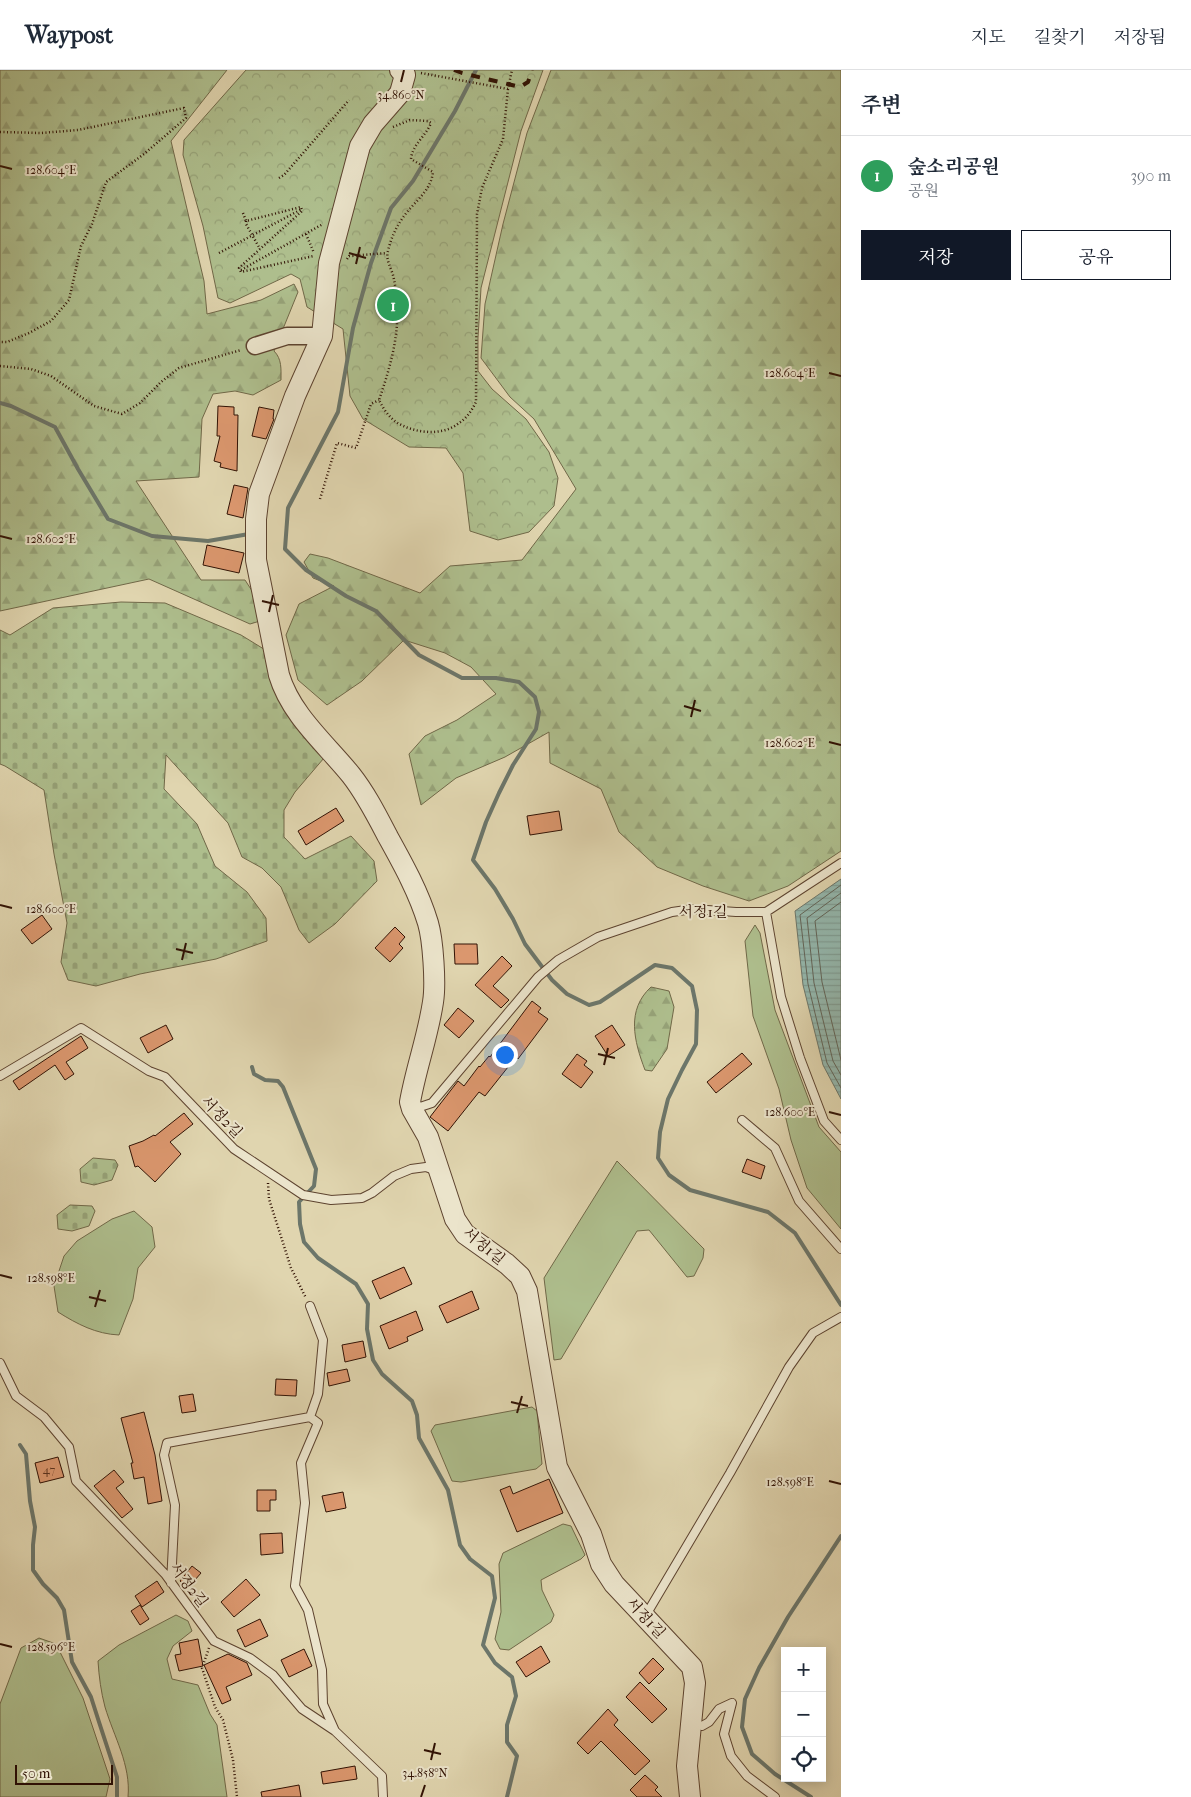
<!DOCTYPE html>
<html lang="ko">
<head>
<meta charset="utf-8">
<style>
  body { margin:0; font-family:"IM FELL French Canon","Noto Serif KR",serif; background:#f2f2f3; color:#1f2937 }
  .controls { position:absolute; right:15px; bottom:15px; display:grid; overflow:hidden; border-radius:0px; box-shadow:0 2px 12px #0003 }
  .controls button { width:45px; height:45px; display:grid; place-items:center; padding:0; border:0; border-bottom:1px solid #e0e1e3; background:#fff; color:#1f2937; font:25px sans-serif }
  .scale { position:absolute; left:15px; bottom:12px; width:98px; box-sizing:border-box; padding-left:5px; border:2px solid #311204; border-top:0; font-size:14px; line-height:18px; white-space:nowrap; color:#311204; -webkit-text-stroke:4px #ebe4cb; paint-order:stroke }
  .you { position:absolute; left:504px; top:984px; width:18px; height:18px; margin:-12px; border:4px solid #fff; border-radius:50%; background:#1a73e8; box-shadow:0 0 0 8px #1a73e833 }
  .badge { display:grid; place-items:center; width:32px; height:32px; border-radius:50%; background:#111827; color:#fff; font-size:16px; font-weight:700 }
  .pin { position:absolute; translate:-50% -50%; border:2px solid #fff; box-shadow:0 1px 5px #0006 }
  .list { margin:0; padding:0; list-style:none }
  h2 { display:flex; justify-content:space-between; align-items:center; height:65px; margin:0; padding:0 20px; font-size:21px }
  h2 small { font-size:16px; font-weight:400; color:#747a83 }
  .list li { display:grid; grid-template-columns:32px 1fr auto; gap:15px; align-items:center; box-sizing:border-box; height:80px; padding:0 20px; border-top:1px solid #e0e1e3 }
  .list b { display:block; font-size:19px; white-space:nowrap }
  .list p { margin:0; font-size:16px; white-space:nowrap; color:#747a83 }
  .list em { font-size:16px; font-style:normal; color:#747a83 }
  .actions { display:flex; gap:10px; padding:15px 20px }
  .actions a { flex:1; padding:11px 0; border:1px solid #111827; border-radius:0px; text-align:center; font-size:18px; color:#111827 }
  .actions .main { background:#111827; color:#fff }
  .icon { flex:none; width:28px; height:28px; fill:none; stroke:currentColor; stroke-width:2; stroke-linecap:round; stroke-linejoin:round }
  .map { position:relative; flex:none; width:841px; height:1727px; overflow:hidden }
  header { display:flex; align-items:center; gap:30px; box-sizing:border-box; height:70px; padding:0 25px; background:#fff; border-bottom:1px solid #e0e1e3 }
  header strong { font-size:24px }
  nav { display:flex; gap:28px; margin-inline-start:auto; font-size:18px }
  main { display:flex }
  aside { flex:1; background:#fff }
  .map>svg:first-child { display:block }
  .grass { fill:#aebe8d; stroke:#706848 }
  .forest { fill:url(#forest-firs); stroke:#706848 }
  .cemetery { fill:url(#cemetery-stones); stroke:#706848 }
  .park { fill:url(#park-crowns); stroke:#706848 }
  .water { fill:url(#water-rules); stroke:#6c766a }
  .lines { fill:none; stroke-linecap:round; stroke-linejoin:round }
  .shore { stroke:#626559; stroke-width:1 }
  .stream { stroke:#6c766a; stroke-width:4 }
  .building { fill:#db976e; stroke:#311204 }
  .service-casing { stroke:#5d432f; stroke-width:10 }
  .minor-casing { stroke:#5d432f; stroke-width:19 }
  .tertiary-casing { stroke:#5d432f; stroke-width:22 }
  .path { stroke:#311204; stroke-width:2.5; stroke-dasharray:1 2.5; stroke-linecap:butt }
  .service { stroke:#ebe4cb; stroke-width:8 }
  .minor { stroke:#ebe4cb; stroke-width:16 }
  .tertiary { stroke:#ebe4cb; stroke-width:20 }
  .rail { stroke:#311204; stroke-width:4; stroke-dasharray:9 9; stroke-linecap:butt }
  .ticks { fill:none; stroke:#311204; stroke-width:2 }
  .labels { text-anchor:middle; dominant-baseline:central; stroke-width:4; stroke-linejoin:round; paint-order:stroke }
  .number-label { font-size:12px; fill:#5c331e }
  .street-label { font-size:15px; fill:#311204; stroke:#ebe4cb }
  .ticks-label { font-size:12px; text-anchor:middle; fill:#311204; stroke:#ebe4cb; stroke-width:4; stroke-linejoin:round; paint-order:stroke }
</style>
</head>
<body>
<header>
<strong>Waypost</strong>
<nav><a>지도</a><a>길찾기</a><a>저장됨</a></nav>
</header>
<main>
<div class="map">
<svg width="841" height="1727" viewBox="0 0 841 1727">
  <defs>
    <pattern id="forest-firs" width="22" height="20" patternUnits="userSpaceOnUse" patternTransform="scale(1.25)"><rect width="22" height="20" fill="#aebe8d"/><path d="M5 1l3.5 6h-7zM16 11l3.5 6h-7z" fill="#96a278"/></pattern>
    <pattern id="cemetery-stones" width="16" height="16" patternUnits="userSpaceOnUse" patternTransform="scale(1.25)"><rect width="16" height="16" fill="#aebe8d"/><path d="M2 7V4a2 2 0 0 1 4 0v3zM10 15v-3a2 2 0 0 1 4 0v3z" fill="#96a278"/></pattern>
    <pattern id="park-crowns" width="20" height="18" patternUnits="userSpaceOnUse" patternTransform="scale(1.25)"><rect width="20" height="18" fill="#aebe8d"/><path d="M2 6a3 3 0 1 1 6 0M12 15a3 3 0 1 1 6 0" fill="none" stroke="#96a278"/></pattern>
    <pattern id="water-rules" width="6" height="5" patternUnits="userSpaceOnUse" patternTransform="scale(1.25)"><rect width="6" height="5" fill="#94b8ae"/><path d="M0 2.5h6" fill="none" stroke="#809d94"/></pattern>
  </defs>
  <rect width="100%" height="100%" fill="#e0d5af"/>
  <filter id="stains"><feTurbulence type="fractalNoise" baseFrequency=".004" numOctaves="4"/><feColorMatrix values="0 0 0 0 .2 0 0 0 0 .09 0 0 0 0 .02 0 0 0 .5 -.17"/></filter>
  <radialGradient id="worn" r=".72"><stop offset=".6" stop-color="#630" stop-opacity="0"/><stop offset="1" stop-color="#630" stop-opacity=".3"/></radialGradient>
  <!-- grass -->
  <path class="grass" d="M 755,855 L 760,863 L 775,940 L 819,1057 L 841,1082 L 841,1159 L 807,1118 L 791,1070 L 779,1019 L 753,946 L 745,871 Z
    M 617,1091 L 704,1179 L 703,1188 L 694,1206 L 687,1207 L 649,1160 L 637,1161 L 561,1289 L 554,1290 L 544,1208 Z
    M 134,1141 L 152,1157 L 155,1177 L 138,1198 L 133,1229 L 119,1265 C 96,1264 77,1254 58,1242 L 54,1216 L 64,1186 L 77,1171 L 112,1149 Z
    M 532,1337 L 537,1341 L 542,1394 L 536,1399 L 461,1412 L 452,1411 L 431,1361 L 435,1355 Z
    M 563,1454 L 571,1456 L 585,1485 L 581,1489 L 541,1510 L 542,1520 L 554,1545 L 551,1552 L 509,1580 L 500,1579 L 495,1569 L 501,1542 L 499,1494 L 503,1483 Z
    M 176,1545 L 188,1551 L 192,1561 L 173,1576 L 167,1589 L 172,1609 L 198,1615 L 210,1644 L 217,1655 L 227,1727 L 128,1727 C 131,1695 114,1667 105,1637 C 101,1622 99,1607 98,1591 L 119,1575 Z
    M 39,1568 L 56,1574 L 83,1628 L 110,1709 L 106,1727 L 0,1727 L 0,1634 L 21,1578 Z"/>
  <!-- forest -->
  <path class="forest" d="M 0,0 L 227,0 L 171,71 L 204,211 L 207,244 L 261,230 L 294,214 L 298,222 L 274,281 C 282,289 281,299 281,310 L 253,325 L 235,321 L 213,324 L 202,349 L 199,407 L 136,411 L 201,510 L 245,510 L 256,527 L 260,551 L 250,554 L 149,509 L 0,541 Z
    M 551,0 L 841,0 L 841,781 L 788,816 L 749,831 L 703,816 L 657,797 L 619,762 L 601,719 L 550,693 L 549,662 L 505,687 L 456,708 L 421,735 L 409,684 L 425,666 L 457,650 L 496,624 L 471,597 L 445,583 L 404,570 L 362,611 L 327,635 L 298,610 L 286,565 L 299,534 L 334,516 L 313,508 L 304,492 L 310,484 L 328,488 L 420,523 L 450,496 L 522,490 L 576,419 L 534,349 L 510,327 L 481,288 L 485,234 L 503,154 L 527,63 Z
    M 651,917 L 669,921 L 674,937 L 667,979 L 652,1001 L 645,1000 C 634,971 626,940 651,917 Z"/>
  <!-- cemetery -->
  <path class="cemetery" d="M 121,532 L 165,533 L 241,565 L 267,581 L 277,622 L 310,674 L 324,688 L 295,722 L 284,740 L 284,767 L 305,789 L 351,766 L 374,791 L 377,811 L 335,854 L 309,873 L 299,860 L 281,817 L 262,798 L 242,787 L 228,753 L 166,685 L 164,719 L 197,754 L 215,796 L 247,822 L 266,848 L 267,871 L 216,889 L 140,904 L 96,916 L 68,910 L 61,892 L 67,853 L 54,784 L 44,720 L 5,696 L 0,694 L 0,560 L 10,565 L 53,538 Z
    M 93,1088 L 115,1090 L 118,1095 L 112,1110 L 94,1115 L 81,1112 L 80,1099 Z
    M 70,1135 L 92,1136 L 95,1141 L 89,1156 L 72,1161 L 58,1159 L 57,1145 Z"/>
  <!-- park -->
  <path class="park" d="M 246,0 L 543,0 L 521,61 L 481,218 L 478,268 L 478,301 L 492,319 L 526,349 L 549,382 L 558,408 L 554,436 L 529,462 L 498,470 L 470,461 L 463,403 L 446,378 L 409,377 L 363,349 L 350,326 L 343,259 L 307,237 L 300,209 L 291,204 L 230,233 L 218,228 L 203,156 L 183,85 L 184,70 Z"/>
  <!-- water -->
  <path class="water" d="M 841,809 L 841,1029 L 823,995 L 803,915 L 795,841 Z"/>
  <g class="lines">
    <!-- shore -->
    <path class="shore" d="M 841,815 L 800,845 L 808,914 L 827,993 L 841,1018
      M 841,823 L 807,848 L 814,913 L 833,991 L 841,1005
      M 841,832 L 815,851 L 822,912 L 841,990"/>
    <!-- stream -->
    <path class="stream" d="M 476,0 L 455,41 L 413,111 L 391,138 L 371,193 L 353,258 L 338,342 L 288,438 L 285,479 L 306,500 L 346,526 L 376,541 L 419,585 L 462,608 L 496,608 L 519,612 L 535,627 L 539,642 L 536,659 L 513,695 L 499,723 L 486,752 L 473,790 L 495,819 L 513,849 L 525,874 L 552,910 L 567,924 L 589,935 L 600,932 L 655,895 L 672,898 L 692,916 L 697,940 L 696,974 L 682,1000 L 668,1029 L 660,1062 L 658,1088 L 669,1105 L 690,1120 L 768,1142 L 795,1163 L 841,1235
      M 0,333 L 11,336 L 55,357 L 78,399 L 108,449 L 152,466 L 208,471 L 249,464
      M 252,997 L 254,1004 L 265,1010 L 278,1011 L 283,1017 L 316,1099 L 314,1116 L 299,1132 L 300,1154 L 304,1172 L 318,1188 L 356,1214 L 368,1234 L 367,1259 L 373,1290 L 382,1304 L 412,1331 L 417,1345 L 419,1368 L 448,1420 L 460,1475 L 470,1489 L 492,1506 L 495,1528 L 483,1575 L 495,1593 L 512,1607 L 516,1626 L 507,1655 L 507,1672 L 517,1686 L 507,1727
      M 20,1375 L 26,1384 L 30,1431 L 35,1457 L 33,1475 L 33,1500 L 43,1514 L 57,1528 L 64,1540 L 72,1592 L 91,1627 L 99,1652 L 117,1707 L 117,1727
      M 811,1727 L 775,1704 L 752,1684 L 742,1657 L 745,1629 L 759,1598 L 788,1547 L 841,1466"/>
  </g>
  <!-- building -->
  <path class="building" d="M 218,336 L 234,337 L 234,345 L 238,345 L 237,401 L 220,397 L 221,393 L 214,391 L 220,366 L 217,366 Z
    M 259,337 L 274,340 L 273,349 L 274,349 L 266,369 L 252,366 Z
    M 234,415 L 248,418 L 243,448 L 227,444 Z
    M 207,475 L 244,483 L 239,503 L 203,495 Z
    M 336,738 L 344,751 L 306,775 L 298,761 Z
    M 559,741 L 562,760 L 530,765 L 527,746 Z
    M 42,845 L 52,859 L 32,874 L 21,860 Z
    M 395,857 L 405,867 L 399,874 L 403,878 L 390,892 L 375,878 Z
    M 454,874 L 477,874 L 478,894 L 455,894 Z
    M 502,886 L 512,896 L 493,916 L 509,930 L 501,938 L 475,915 Z
    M 532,931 L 541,938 L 538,942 L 548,949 L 518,989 L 516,987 L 485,1026 L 479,1022 L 448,1061 L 430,1047 L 458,1011 L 464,1016 L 479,996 L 480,997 L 489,986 L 490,987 Z
    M 458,938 L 474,951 L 459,968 L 444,955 Z
    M 166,955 L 173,969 L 148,983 L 140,968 Z
    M 612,955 L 625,975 L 608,986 L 595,966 Z
    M 81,966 L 88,978 L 66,992 L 74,1004 L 65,1010 L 55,995 L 19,1020 L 13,1011 Z
    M 742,983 L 752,994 L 716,1023 L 707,1012 Z
    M 577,984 L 587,991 L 584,995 L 593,1002 L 581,1018 L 562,1004 Z
    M 184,1043 L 193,1054 L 170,1072 L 181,1084 L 155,1112 L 138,1096 L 135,1097 L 129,1076 L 143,1071 L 154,1065 L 155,1066 Z
    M 747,1089 L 765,1096 L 761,1109 L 742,1102 Z
    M 404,1197 L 412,1214 L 380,1229 L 372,1211 Z
    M 472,1221 L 479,1239 L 447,1253 L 439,1236 Z
    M 416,1241 L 423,1260 L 407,1267 L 408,1271 L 389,1279 L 380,1256 Z
    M 363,1271 L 366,1287 L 345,1292 L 342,1275 Z
    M 347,1299 L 350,1311 L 329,1316 L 327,1303 Z
    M 276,1309 L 297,1310 L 296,1326 L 275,1325 Z
    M 193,1324 L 196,1341 L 182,1343 L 179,1326 Z
    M 144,1342 L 155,1385 L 162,1431 L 148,1434 L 144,1407 L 134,1409 L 131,1393 L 133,1393 L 121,1348 Z
    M 58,1387 L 64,1407 L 40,1413 L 35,1393 Z
    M 114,1400 L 124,1412 L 116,1418 L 133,1439 L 122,1448 L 94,1416 Z
    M 549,1409 L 563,1443 L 517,1462 L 500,1420 L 510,1416 L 513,1424 Z
    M 257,1420 L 276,1420 L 276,1430 L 270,1430 L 270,1441 L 257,1441 Z
    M 343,1422 L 346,1438 L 326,1442 L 322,1426 Z
    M 282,1463 L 283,1483 L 261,1485 L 260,1464 Z
    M 192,1496 L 201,1503 L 188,1518 L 180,1511 Z
    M 246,1509 L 260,1525 L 234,1547 L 221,1532 Z
    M 157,1511 L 164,1522 L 142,1537 L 135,1526 Z
    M 140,1535 L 149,1549 L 140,1555 L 131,1541 Z
    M 260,1549 L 268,1566 L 245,1577 L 237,1560 Z
    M 198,1569 L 203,1596 L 179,1601 L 175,1585 L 181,1584 L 179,1573 Z
    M 541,1576 L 550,1592 L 526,1607 L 516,1592 Z
    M 304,1579 L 312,1596 L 289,1607 L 281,1590 Z
    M 228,1584 L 247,1593 L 252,1605 L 226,1617 L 231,1630 L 222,1634 L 204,1595 Z
    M 653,1588 L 664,1599 L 649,1614 L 639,1603 Z
    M 640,1612 L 667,1639 L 652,1653 L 626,1627 Z
    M 608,1639 L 618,1650 L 614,1655 L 650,1691 L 635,1705 L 601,1671 L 588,1684 L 577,1673 Z
    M 355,1696 L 357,1709 L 323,1714 L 321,1702 Z
    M 645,1705 L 658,1717 L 655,1720 L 662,1727 L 637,1727 L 630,1720 Z
    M 299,1715 L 301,1727 L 262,1727 L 261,1722 Z"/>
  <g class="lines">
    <defs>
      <path id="service" d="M 766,842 L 781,927 L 800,988 L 824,1051 L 841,1070
        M 0,1006 L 81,958 L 149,1001 L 165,1007 L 234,1079 L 303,1125 L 331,1130 L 362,1128 L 372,1123 L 394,1106 L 411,1099 L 426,1097 L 437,1101
        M 414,1039 L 432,1033 L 538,907 L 558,890 L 598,867 L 672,842 L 693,839 L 736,842 L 766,842 L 841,793
        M 742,1050 L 775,1078 L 799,1131 L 841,1179
        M 0,1293 L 16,1326 L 44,1347 L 69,1377 L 76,1411 L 165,1504 L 214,1571 L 250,1588 L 273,1605 L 302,1639 L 335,1661 L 382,1706 L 383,1727
        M 310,1347 L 318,1324 L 323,1270 L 310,1236
        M 171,1513 L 175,1435 L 164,1385 L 167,1373 L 310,1347 L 318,1353 L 301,1393 L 305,1433 L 295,1516 L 308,1540 L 322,1600 L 323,1634 L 335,1661
        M 646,1545 L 730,1403 L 789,1297 L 813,1263 L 841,1247
        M 693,1653 L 702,1656 L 709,1652 L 719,1639 L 732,1633 L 724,1664 L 731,1686 L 747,1706 L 775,1727"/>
      <path id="minor" d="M 255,276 L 287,266 L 322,266"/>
      <path id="tertiary" d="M 400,0 L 405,5 L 400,23 L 373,54 L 360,76 L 329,193 L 322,266 L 295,326 L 259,424 L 256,449 L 256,490 L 279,605 C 291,645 325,673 351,705 C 366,724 377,746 388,767 C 403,794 419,823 428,853 C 433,870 436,914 433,932 C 428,966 416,998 410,1032 L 412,1039 L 428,1067 L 455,1149 L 465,1164 L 507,1194 L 520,1206 L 527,1221 L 557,1397 L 591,1464 L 601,1494 L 614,1514 L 692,1597 L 695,1613 L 687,1696 L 690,1727"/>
    </defs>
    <!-- service casing -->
    <use href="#service" class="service-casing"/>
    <!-- minor casing -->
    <use href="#minor" class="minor-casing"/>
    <!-- tertiary casing -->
    <use href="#tertiary" class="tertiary-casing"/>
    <!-- path -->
    <path class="path" d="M 421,3 L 508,19 L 512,0
      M 393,57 L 410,50 L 428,51 L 431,53 C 426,66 412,75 411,89 L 433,102 C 431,121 414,132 404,146 C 396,157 391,168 388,181 C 385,191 393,200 394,210 C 396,218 396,228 397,237 C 399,268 389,301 379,330 C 383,338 388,346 396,352 C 413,363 442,367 459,353 C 467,348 472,340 476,332 L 477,144 L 482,118 L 503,69 L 508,19
      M 0,62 L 41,63 L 78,60 L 184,38 L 186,48 L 144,84 L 106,112 L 92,154 L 81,176 L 69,230 L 51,251 L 29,263 L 7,272 L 0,272
      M 279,108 L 284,105 L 349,30
      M 243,143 L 246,151 L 301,137 L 302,141 L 239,198 L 241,202 L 314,186
      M 246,151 L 246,154 L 260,179
      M 306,164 L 314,183
      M 219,183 L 302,139
      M 347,189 L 349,186 L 387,183
      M 241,200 L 323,154
      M 0,296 L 31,299 L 51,306 L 94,336 L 122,344 L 140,333 L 161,312 L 179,298 L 241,280
      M 320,429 L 337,373 L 356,378 L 371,334 L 379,330
      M 268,1113 L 269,1129 L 291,1198 L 306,1228
      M 209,1578 L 202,1598 L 215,1637 L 223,1650 L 233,1690 L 237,1727"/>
    <!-- service -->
    <use href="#service" class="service"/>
    <!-- minor -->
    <use href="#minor" class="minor"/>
    <!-- tertiary -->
    <use href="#tertiary" class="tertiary"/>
    <!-- rail -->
    <path class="rail" d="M 454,0 L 462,3 L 520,17 L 528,12 L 532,0"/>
  </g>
  <!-- ticks -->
  <path class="ticks" d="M 401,12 L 404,0M 0,96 L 12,99M 349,183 L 366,188M 356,194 L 360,177M 829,303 L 841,306M 0,466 L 12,469M 262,531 L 279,535M 269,542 L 273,525M 684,636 L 701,641M 691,647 L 695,630M 829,672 L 841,675M 0,835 L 12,838M 176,879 L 193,883M 182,890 L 186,873M 598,984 L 615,988M 604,995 L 608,978M 829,1042 L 841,1045M 0,1205 L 12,1208M 89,1227 L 106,1231M 95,1237 L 100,1220M 511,1332 L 528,1336M 517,1343 L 522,1326M 829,1411 L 841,1414M 0,1574 L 12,1577M 424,1680 L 441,1684M 431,1690 L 435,1673M 421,1727 L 425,1715"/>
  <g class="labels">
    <!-- number labels -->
    <g class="number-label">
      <text x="49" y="1400">47</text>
    </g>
    <!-- street labels -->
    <g class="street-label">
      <text x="703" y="842">서정1길</text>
      <text transform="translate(222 1047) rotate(46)">서정2길</text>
      <text transform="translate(484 1176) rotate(39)">서정1길</text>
      <text transform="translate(189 1515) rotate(53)">서정2길</text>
      <text transform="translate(646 1548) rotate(47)">서정1길</text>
    </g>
  </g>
  <g class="ticks-label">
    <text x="401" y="29">34.860°N</text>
    <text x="51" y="104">128.604°E</text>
    <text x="790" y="307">128.604°E</text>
    <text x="51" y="473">128.602°E</text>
    <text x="790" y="677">128.602°E</text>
    <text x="51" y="843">128.600°E</text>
    <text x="790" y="1046">128.600°E</text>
    <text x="51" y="1212">128.598°E</text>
    <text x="790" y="1416">128.598°E</text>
    <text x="51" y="1581">128.596°E</text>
    <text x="425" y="1707">34.858°N</text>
  </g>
  <rect width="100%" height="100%" filter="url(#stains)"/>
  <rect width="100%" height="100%" fill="url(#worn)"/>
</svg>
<div class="controls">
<button>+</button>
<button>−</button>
<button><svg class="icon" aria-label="locate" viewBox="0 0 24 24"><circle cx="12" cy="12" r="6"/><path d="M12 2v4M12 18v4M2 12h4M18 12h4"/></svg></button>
</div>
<div class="scale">50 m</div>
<div class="you"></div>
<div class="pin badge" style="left:393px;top:235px;background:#2e9e5b">1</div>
</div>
<aside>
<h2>주변<small></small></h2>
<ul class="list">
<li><span class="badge" style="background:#2e9e5b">1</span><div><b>숲소리공원</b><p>공원</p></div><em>390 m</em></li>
</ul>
<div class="actions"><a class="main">저장</a><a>공유</a></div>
</aside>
</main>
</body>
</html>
